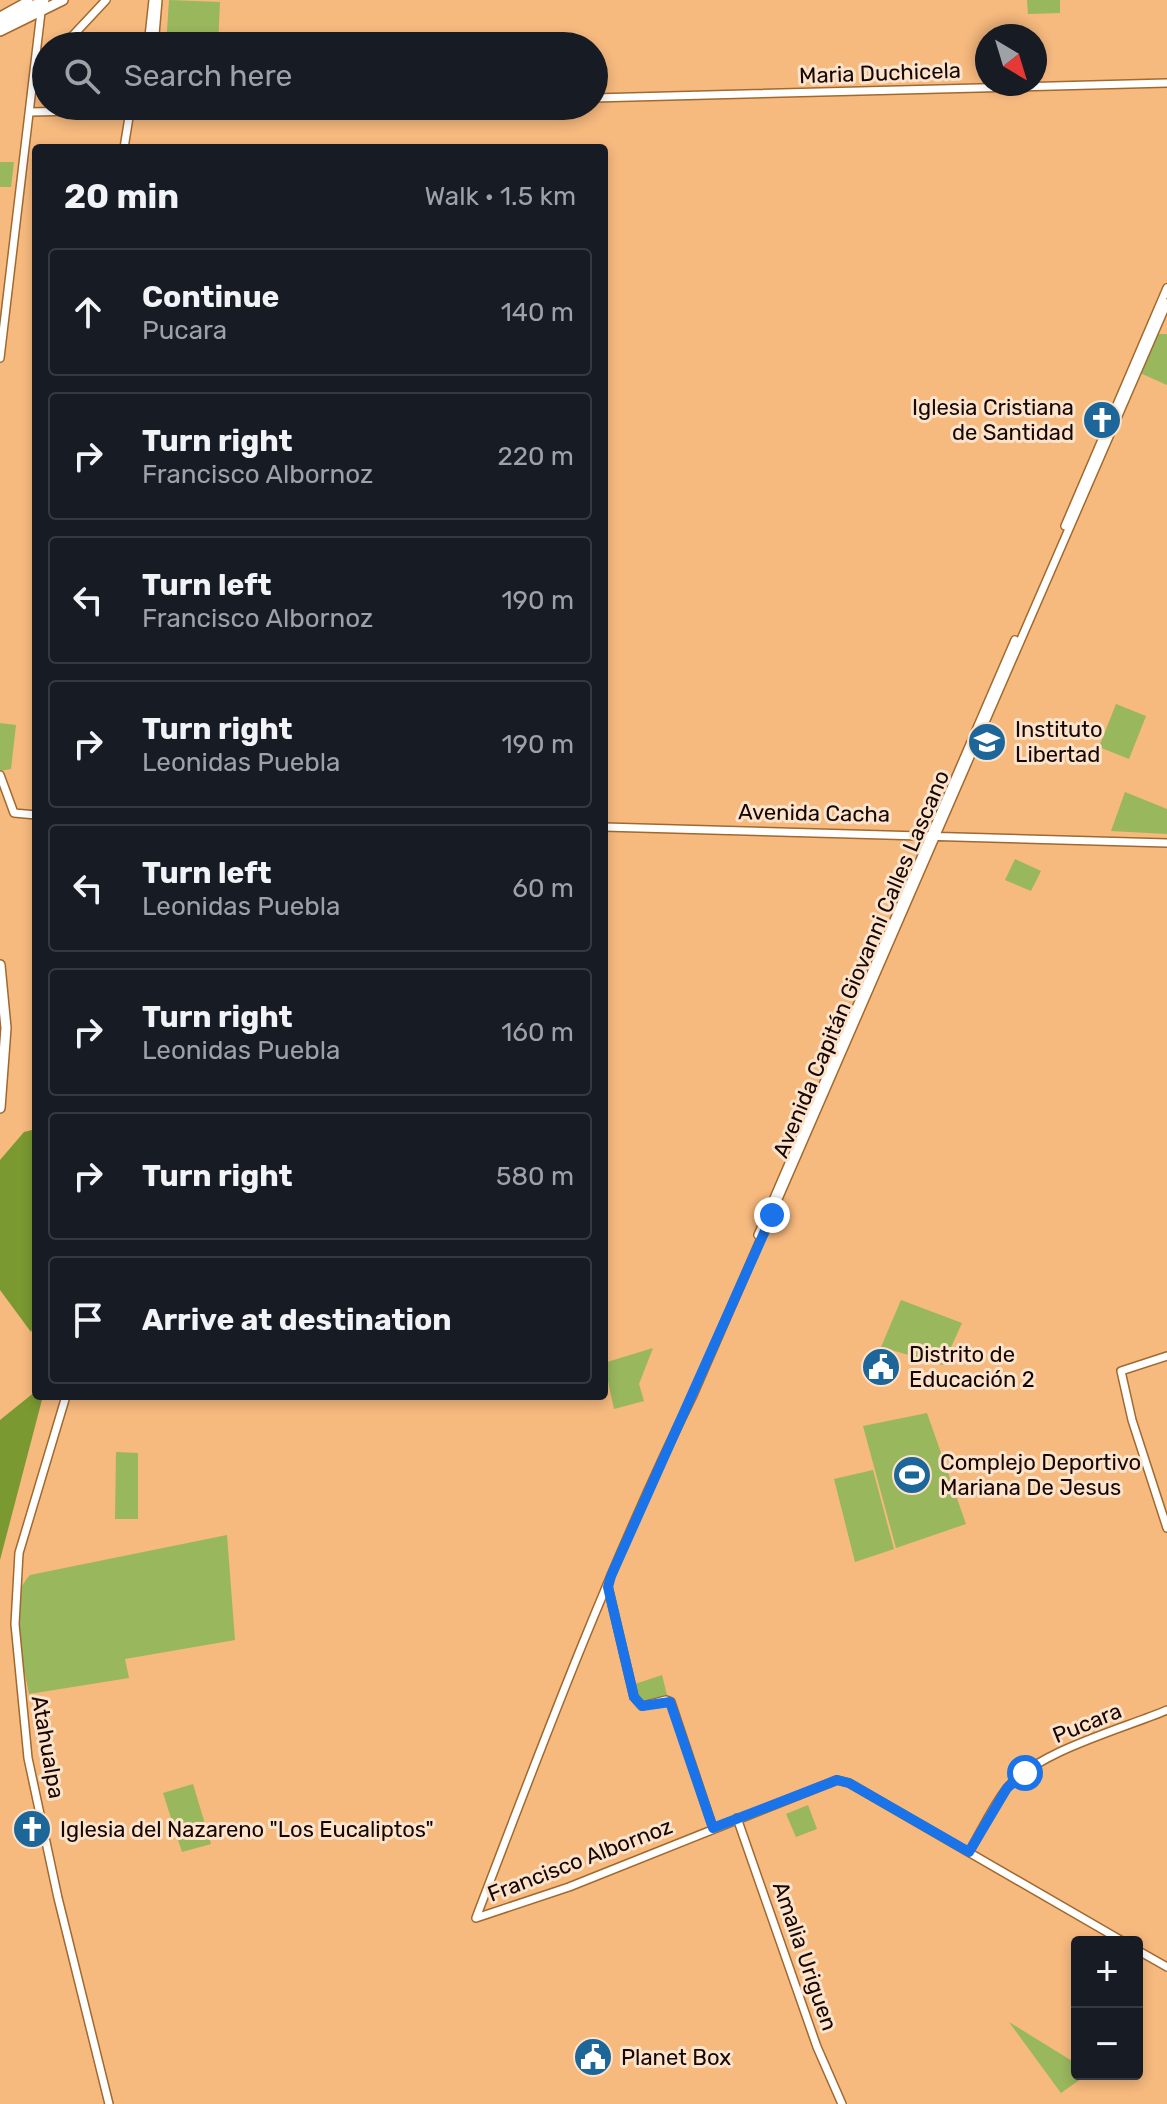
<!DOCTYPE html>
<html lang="en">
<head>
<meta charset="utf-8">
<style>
  body { margin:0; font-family:Rubik,sans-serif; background:#242831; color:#f1f3f6 }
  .controls { position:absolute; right:24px; bottom:24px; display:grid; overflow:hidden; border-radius:8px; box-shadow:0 4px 12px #0003 }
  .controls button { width:72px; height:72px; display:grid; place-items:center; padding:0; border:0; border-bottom:2px solid #363941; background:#171b24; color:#f1f3f6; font:40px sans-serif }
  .compass { position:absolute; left:975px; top:24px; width:72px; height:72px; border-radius:50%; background:#171b24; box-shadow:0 4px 12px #0003; rotate:142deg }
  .stop { position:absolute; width:24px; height:24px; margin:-18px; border:6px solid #1a73e8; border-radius:50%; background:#fff }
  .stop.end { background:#1a73e8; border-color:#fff; box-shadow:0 2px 8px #0008 }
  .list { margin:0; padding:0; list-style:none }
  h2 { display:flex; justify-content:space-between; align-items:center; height:104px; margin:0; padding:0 32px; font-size:34px }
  h2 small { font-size:26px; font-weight:400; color:#9ea1a6 }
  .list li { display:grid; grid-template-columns:52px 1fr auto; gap:24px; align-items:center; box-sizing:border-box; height:128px; margin:0 16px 16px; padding:0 16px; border:2px solid #363941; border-radius:8px }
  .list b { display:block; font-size:30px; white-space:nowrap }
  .list p { margin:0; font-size:26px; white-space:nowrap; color:#9ea1a6 }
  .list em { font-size:26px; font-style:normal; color:#9ea1a6 }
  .icon { flex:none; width:44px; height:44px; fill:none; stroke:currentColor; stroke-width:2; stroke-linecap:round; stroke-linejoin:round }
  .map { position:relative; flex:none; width:1167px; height:2104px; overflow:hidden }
  .search { position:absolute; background:#171b24; box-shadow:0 4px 12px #0003; left:32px; top:32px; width:576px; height:88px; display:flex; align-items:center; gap:20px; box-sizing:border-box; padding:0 28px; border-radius:44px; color:#9ea1a6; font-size:30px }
  .panel { position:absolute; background:#171b24; box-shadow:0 4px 12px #0003; left:32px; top:144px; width:576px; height:1256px; border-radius:8px }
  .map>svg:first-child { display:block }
  .green { fill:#99b75d }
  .forest { fill:#7a9931 }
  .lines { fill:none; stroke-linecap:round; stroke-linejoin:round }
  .secondary-casing { stroke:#a1692e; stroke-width:10 }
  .highway-casing { stroke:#a1692e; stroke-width:12 }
  .secondary { stroke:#fff; stroke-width:7 }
  .highway { stroke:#fff; stroke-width:9 }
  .route { stroke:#1a73e8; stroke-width:10 }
  .labels { text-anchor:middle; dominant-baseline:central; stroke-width:6; stroke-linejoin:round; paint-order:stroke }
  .street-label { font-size:22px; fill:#170700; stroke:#fce3cc }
  .poi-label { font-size:22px; fill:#170700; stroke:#fce3cc; text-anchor:start }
</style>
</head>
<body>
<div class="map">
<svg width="1167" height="2104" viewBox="0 0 1167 2104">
  <rect width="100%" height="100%" fill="#f6b97e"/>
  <!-- green -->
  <path class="green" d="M 169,0 L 220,2 L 218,46 L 166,46 Z
    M 1027,0 L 1060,0 L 1060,13 L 1028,14 Z
    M 0,162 L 14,162 L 11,187 L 0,187 Z
    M 1156,334 L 1167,334 L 1167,385 L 1140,373 Z
    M 1116,704 L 1146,716 L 1129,759 L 1099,747 Z
    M 0,723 L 16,725 L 11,769 L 0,771 Z
    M 1125,792 L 1167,809 L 1167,834 L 1111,831 Z
    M 1015,859 L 1041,871 L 1031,891 L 1005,880 Z
    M 901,1300 L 962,1323 L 943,1365 L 881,1347 Z
    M 653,1348 L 639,1384 L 644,1401 L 614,1409 L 604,1363 Z
    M 927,1413 L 966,1524 L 896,1548 L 863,1426 Z
    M 116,1452 L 138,1453 L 138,1519 L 115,1519 Z
    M 873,1470 L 894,1549 L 855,1562 L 834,1479 Z
    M 227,1535 L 235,1640 L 125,1659 L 129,1678 L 29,1694 C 23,1658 2,1604 30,1575 Z
    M 662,1675 L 667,1695 L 640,1703 L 632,1685 Z
    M 193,1784 L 211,1844 L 182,1852 L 163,1793 Z
    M 808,1805 L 817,1829 L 796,1837 L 786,1814 Z
    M 1009,2022 L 1077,2064 L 1077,2074 L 1088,2074 L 1061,2093 Z"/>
  <!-- forest -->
  <path class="forest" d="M 36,1129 L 36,1320 L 31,1332 L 0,1290 L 0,1160 L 24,1132 Z
    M 36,1391 L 36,1396 L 43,1396 L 0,1560 L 0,1420 Z"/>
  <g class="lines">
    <defs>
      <path id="secondary" d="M 0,16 L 29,0
        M 63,46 L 106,0
        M 148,46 L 153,0
        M 154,46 L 158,0
        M 37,78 L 46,67
        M 594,98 L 1167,83
        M 30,112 L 317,106
        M 124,148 L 130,111
        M 0,358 L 41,12
        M 1065,526 L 1167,288
        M 0,775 L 14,813 L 36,815
        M 604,827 L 1167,843
        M 758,1235 L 1015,640
        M 1167,1356 L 1121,1371 L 1132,1420 L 1167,1528
        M 66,1396 L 19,1553 L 15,1624 L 28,1758 L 58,1898 L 109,2104
        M 608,1587 L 634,1697 L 642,1706 L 666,1700 L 671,1702 L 713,1828
        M 737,1818 L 817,2047 L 842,2104
        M 969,1852 C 981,1832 992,1807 1007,1788 C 1038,1751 1122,1729 1167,1710
        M 476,1918 C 543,1742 610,1564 693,1395 L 1167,303
        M 476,1918 L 569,1887 L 837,1780 L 849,1783 L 1124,1942
        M 1137,1950 L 1167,1967"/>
      <path id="highway" d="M 0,24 L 44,0
        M 0,31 L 63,0
        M 0,965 L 6,1028 L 0,1108"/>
    </defs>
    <!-- secondary casing -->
    <use href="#secondary" class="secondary-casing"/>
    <!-- highway casing -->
    <use href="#highway" class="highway-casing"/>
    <!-- secondary -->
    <use href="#secondary" class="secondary"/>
    <!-- highway -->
    <use href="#highway" class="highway"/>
  </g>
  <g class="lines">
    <!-- route -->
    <path class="route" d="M 772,1215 L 611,1576 L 608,1587 L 634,1697 L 642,1706 L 670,1702 L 713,1828 L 837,1780 L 849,1783 L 969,1852 L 1007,1788 L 1025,1773"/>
  </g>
  <!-- icons -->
  <defs>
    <symbol id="church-disc" viewBox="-11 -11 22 22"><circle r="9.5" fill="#1d669a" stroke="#fce3cc"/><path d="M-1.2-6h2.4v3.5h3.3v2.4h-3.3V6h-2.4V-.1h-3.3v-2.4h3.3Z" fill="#fff"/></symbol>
    <symbol id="university-disc" viewBox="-11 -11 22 22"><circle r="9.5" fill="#1d669a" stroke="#fce3cc"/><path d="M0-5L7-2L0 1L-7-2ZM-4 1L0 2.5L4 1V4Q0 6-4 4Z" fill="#fff"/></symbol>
    <symbol id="civic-disc" viewBox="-11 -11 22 22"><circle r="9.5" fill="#1d669a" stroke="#fce3cc"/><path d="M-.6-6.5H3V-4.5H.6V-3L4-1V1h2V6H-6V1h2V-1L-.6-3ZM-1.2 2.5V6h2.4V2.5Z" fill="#fff"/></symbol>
    <symbol id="stadium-disc" viewBox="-11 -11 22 22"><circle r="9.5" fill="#1d669a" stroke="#fce3cc"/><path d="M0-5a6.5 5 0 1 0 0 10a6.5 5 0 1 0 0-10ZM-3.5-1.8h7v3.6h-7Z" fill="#fff"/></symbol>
  </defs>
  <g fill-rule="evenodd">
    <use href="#church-disc" x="1080" y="398" width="44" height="44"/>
    <use href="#university-disc" x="965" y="720" width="44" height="44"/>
    <use href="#civic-disc" x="859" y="1345" width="44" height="44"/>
    <use href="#stadium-disc" x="890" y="1453" width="44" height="44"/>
    <use href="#church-disc" x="10" y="1807" width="44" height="44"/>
    <use href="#civic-disc" x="571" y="2035" width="44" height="44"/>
  </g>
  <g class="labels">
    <!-- street labels -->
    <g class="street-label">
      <text transform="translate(880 73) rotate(-2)">Maria Duchicela</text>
      <text transform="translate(814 813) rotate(1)">Avenida Cacha</text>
      <text transform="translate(861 964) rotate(-67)">Avenida Capitán Giovanni Calles Lascano</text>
      <text transform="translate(1087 1723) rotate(-22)">Pucara</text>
      <text transform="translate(48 1747) rotate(80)">Atahualpa</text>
      <text transform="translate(580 1860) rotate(-21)">Francisco Albornoz</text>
      <text transform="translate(805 1956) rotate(71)">Amalia Uriguen</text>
    </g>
    <!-- poi labels -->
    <g class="poi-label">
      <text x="1074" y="407" text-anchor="end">Iglesia Cristiana<tspan x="1074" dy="25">de Santidad</tspan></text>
      <text x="1015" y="729">Instituto<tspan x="1015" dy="25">Libertad</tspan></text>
      <text x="909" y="1354">Distrito de<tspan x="909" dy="25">Educación 2</tspan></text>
      <text x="940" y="1462">Complejo Deportivo<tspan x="940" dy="25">Mariana De Jesus</tspan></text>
      <text x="60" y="1829">Iglesia del Nazareno "Los Eucaliptos"</text>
      <text x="621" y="2057">Planet Box</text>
    </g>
  </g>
</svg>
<div class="controls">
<button>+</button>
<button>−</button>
</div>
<svg class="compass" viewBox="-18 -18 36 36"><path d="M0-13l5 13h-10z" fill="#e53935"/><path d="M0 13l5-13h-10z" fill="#9ea1a6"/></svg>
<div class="stop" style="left:1025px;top:1773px"></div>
<div class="stop end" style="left:772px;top:1215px"></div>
<div class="search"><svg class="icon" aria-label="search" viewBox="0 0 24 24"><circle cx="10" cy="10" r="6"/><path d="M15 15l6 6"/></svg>Search here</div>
<section class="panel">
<h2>20 min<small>Walk · 1.5 km</small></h2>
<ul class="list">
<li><svg class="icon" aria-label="ahead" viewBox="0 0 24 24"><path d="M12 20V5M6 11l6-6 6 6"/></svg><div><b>Continue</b><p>Pucara</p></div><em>140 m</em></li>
<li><svg class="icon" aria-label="right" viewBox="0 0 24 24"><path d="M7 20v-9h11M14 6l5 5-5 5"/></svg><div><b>Turn right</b><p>Francisco Albornoz</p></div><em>220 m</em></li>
<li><svg class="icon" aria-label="left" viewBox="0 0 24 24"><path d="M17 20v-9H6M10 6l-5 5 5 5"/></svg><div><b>Turn left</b><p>Francisco Albornoz</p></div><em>190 m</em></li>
<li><svg class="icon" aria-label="right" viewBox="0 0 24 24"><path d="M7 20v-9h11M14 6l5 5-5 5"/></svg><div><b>Turn right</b><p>Leonidas Puebla</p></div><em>190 m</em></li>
<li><svg class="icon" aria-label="left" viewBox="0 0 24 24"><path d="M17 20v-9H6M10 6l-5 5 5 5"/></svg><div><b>Turn left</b><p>Leonidas Puebla</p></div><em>60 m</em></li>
<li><svg class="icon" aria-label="right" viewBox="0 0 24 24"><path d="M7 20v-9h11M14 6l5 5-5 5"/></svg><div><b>Turn right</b><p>Leonidas Puebla</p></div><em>160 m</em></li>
<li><svg class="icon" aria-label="right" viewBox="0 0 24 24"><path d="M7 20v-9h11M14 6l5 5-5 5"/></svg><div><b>Turn right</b></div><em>580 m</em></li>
<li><svg class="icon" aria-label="arrive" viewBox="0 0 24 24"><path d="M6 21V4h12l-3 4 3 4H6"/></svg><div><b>Arrive at destination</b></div></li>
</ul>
</section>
</div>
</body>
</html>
